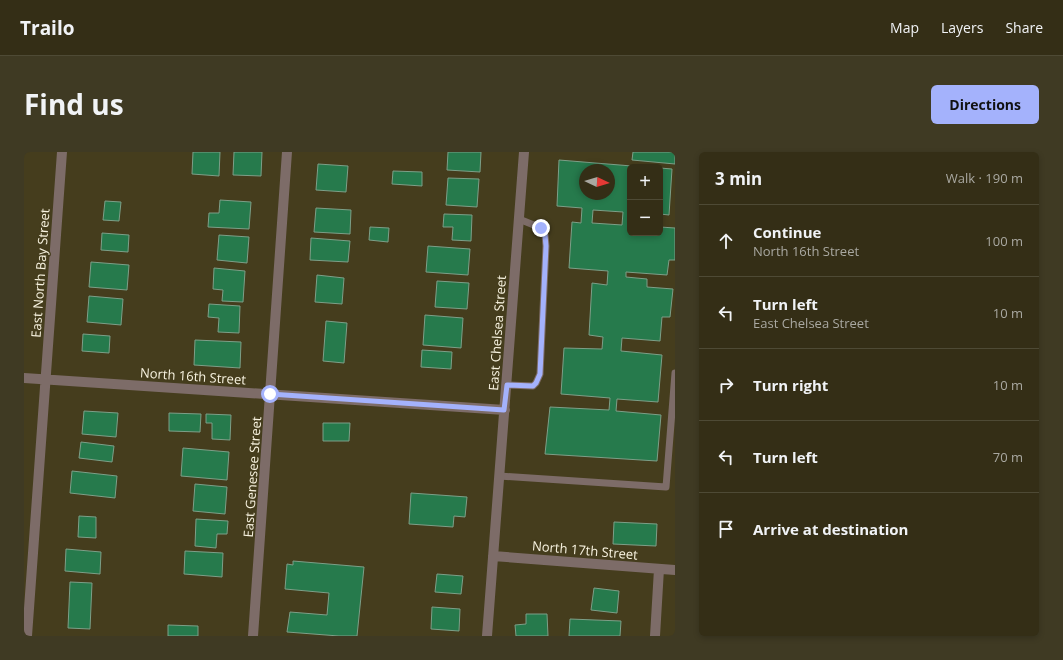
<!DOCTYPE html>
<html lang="en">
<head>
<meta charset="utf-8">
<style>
  body { margin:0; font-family:"Open Sans",sans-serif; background:#3f3a23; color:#f1f3f6 }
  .controls { position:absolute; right:12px; top:12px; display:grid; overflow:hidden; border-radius:6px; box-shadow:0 2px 6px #0003 }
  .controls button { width:36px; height:36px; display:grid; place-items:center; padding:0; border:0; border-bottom:1px solid #4e4a35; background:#342e16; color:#f1f3f6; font:20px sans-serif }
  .compass { position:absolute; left:555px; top:12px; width:36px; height:36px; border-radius:50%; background:#342e16; box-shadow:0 2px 6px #0003; rotate:94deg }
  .stop { position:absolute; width:12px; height:12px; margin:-9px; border:3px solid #a4b2fc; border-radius:50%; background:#fff }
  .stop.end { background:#a4b2fc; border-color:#fff; box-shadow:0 1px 4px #0008 }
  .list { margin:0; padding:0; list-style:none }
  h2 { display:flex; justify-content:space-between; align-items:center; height:52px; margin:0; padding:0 16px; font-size:17px }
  h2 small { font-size:13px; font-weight:400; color:#a9a8a1 }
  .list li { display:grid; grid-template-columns:26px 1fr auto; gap:12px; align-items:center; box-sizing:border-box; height:72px; padding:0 16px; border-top:1px solid #4e4a35 }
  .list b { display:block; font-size:15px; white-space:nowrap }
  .list p { margin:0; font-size:13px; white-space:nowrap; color:#a9a8a1 }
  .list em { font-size:13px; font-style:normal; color:#a9a8a1 }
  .icon { flex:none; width:22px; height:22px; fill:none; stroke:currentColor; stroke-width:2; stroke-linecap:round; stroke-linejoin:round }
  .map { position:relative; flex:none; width:651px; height:484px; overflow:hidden; border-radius:6px }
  header { display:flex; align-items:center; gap:24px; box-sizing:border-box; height:56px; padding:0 20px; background:#342e16; border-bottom:1px solid #4e4a35 }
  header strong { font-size:19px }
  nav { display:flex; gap:22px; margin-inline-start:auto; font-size:14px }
  .intro { display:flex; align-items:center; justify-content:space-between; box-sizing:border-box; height:96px; padding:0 24px }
  h1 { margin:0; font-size:28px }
  .button { padding:10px 18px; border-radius:6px; background:#a4b2fc; color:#111; font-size:14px; font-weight:700 }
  main { display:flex; gap:24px; padding:0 24px }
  aside { flex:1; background:#342e16; border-radius:6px; box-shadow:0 2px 6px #0003 }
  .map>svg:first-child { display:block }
  .building { fill:#267a4c; stroke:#7d9f88; fill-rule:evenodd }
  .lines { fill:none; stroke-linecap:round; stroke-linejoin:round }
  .lane { stroke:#7d6c68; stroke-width:7 }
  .street { stroke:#7d6c68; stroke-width:10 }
  .route { stroke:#a4b2fc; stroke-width:5 }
  .labels { text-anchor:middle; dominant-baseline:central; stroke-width:3; stroke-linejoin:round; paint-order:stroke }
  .street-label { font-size:13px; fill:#f7f2df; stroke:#453d1d }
</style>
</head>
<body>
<header>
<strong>Trailo</strong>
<nav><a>Map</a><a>Layers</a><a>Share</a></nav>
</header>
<div class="intro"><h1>Find us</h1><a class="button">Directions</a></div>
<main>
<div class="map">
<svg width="651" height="484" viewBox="0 0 651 484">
  <rect width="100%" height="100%" fill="#453d1d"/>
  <!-- building -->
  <path class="building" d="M 169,0 L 196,0 L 195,24 L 168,22 Z
    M 210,0 L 238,0 L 237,24 L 209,23 Z
    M 424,0 L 457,0 L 456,20 L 423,18 Z
    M 609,0 L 651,0 L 651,12 L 608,8 Z
    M 535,8 L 620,15 L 606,15 L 606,81 L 636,81 L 636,75 L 651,76 L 651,108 L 645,108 L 643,123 L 602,120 L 602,125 L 623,127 L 623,135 L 649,137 L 646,165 L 638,165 L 636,189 L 598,186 L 597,199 L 638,203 L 634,250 L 593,247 L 592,259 L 637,263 L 633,309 L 521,302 L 526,255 L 585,258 L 586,246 L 537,242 L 540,196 L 578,197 L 579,185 L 565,183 L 568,131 L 583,133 L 584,119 L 545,116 L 548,70 L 557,71 L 558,56 L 533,54 ZM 561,18 L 585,18 L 585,42 L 561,42 ZM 569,58 L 599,60 L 598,73 L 568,71 Z
    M 294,12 L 324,14 L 322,40 L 292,38 Z
    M 636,16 L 648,17 L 645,63 L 636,62 Z
    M 369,19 L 398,20 L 398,34 L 368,32 Z
    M 424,26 L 455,27 L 453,55 L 422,53 Z
    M 196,48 L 227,50 L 225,77 L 184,75 L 185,61 L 195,61 Z
    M 81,49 L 97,50 L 95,69 L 79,68 Z
    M 292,56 L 327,58 L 326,82 L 290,80 Z
    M 420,62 L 448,63 L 447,89 L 428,88 L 429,75 L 419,75 Z
    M 346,75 L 365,76 L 364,90 L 345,88 Z
    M 78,81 L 105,83 L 104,100 L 77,98 Z
    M 195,83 L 225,85 L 223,111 L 193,108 Z
    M 287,86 L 326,89 L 324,110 L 286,108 Z
    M 404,94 L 446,97 L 444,123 L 402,120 Z
    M 67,110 L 105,113 L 103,138 L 65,135 Z
    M 190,116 L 221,119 L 219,150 L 198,149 L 199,138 L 189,137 Z
    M 293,123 L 320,126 L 318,152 L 291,150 Z
    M 413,129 L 445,131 L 443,157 L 411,155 Z
    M 65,144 L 99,147 L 97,173 L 63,170 Z
    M 185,152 L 216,154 L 215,181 L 194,180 L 195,166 L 184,165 Z
    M 401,163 L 439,166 L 437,196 L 399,193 Z
    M 302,169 L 323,171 L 320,211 L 299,209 Z
    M 59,182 L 86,184 L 85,201 L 58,199 Z
    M 171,188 L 217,190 L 216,216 L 170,213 Z
    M 398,198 L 428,200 L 427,217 L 397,215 Z
    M 60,259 L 94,261 L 92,285 L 58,282 Z
    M 145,261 L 177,262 L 176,280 L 145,279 Z
    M 182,262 L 207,263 L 206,288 L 188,287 L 188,271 L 182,271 Z
    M 299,271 L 326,271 L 325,289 L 299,289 Z
    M 57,290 L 90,294 L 88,310 L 55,306 Z
    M 159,296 L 205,300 L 203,328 L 157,324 Z
    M 48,319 L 93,324 L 91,346 L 46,341 Z
    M 171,332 L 203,335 L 201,362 L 169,359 Z
    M 387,341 L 443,345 L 441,365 L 430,364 L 429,375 L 385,372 Z
    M 55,364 L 72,365 L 72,386 L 54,385 Z
    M 172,367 L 204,369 L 203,382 L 193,382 L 192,396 L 171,394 Z
    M 590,370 L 633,372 L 632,394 L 589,392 Z
    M 42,397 L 77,400 L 76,422 L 41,419 Z
    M 161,399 L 199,401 L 198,425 L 160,422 Z
    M 269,409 L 340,415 L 333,484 L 315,484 L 263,480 L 266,460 L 303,463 L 305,441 L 261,437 L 263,412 L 269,413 Z
    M 413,422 L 439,424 L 437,442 L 411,440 Z
    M 46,430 L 68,431 L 66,477 L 44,476 Z
    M 570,436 L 595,439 L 593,461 L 567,458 Z
    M 408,455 L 436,457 L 435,479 L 407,477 Z
    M 502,462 L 523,462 L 524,484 L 492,484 L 491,473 L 502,472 Z
    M 546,467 L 597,469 L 596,484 L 545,484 Z
    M 144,473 L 174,474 L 174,484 L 144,484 Z"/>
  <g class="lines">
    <!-- lane -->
    <path class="lane" d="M 483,233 L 509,234 L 512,231 L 516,222 L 522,94 L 521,83 L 517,76 L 495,67
      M 475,324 L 642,335 L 651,221"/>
    <!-- street -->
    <path class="street" d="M 0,226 L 481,258
      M 469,404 L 651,418
      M 3,484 L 38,0
      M 229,484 L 263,0
      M 463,484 L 500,0
      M 631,484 L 635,417"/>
  </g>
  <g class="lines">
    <!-- route -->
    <path class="route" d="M 246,242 L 480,258 L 483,233 L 509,234 L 512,231 L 516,222 L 522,94 L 521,83 L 517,76"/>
  </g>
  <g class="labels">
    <!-- street labels -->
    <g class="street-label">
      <text transform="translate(16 121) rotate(-86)">East North Bay Street</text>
      <text transform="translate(473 181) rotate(-86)">East Chelsea Street</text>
      <text transform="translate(169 224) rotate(4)">North 16th Street</text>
      <text transform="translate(228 325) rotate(-86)">East Genesee Street</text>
      <text transform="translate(561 398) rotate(5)">North 17th Street</text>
    </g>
  </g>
</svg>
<div class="controls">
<button>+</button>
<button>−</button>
</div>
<svg class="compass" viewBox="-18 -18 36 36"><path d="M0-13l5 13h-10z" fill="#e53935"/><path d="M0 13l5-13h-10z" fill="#a9a8a1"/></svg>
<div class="stop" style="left:246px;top:242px"></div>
<div class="stop end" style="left:517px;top:76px"></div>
</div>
<aside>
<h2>3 min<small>Walk · 190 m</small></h2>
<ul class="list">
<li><svg class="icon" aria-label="ahead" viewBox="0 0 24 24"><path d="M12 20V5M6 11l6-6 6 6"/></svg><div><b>Continue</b><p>North 16th Street</p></div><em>100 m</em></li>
<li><svg class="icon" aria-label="left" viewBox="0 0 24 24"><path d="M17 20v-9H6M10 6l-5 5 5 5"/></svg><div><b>Turn left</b><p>East Chelsea Street</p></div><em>10 m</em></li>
<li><svg class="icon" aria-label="right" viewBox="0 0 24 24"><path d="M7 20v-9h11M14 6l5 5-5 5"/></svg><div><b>Turn right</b></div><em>10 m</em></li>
<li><svg class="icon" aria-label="left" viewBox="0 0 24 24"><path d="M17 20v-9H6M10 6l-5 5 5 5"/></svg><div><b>Turn left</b></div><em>70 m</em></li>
<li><svg class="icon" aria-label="arrive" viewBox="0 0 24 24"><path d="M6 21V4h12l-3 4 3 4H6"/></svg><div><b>Arrive at destination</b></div></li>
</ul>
</aside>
</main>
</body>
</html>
